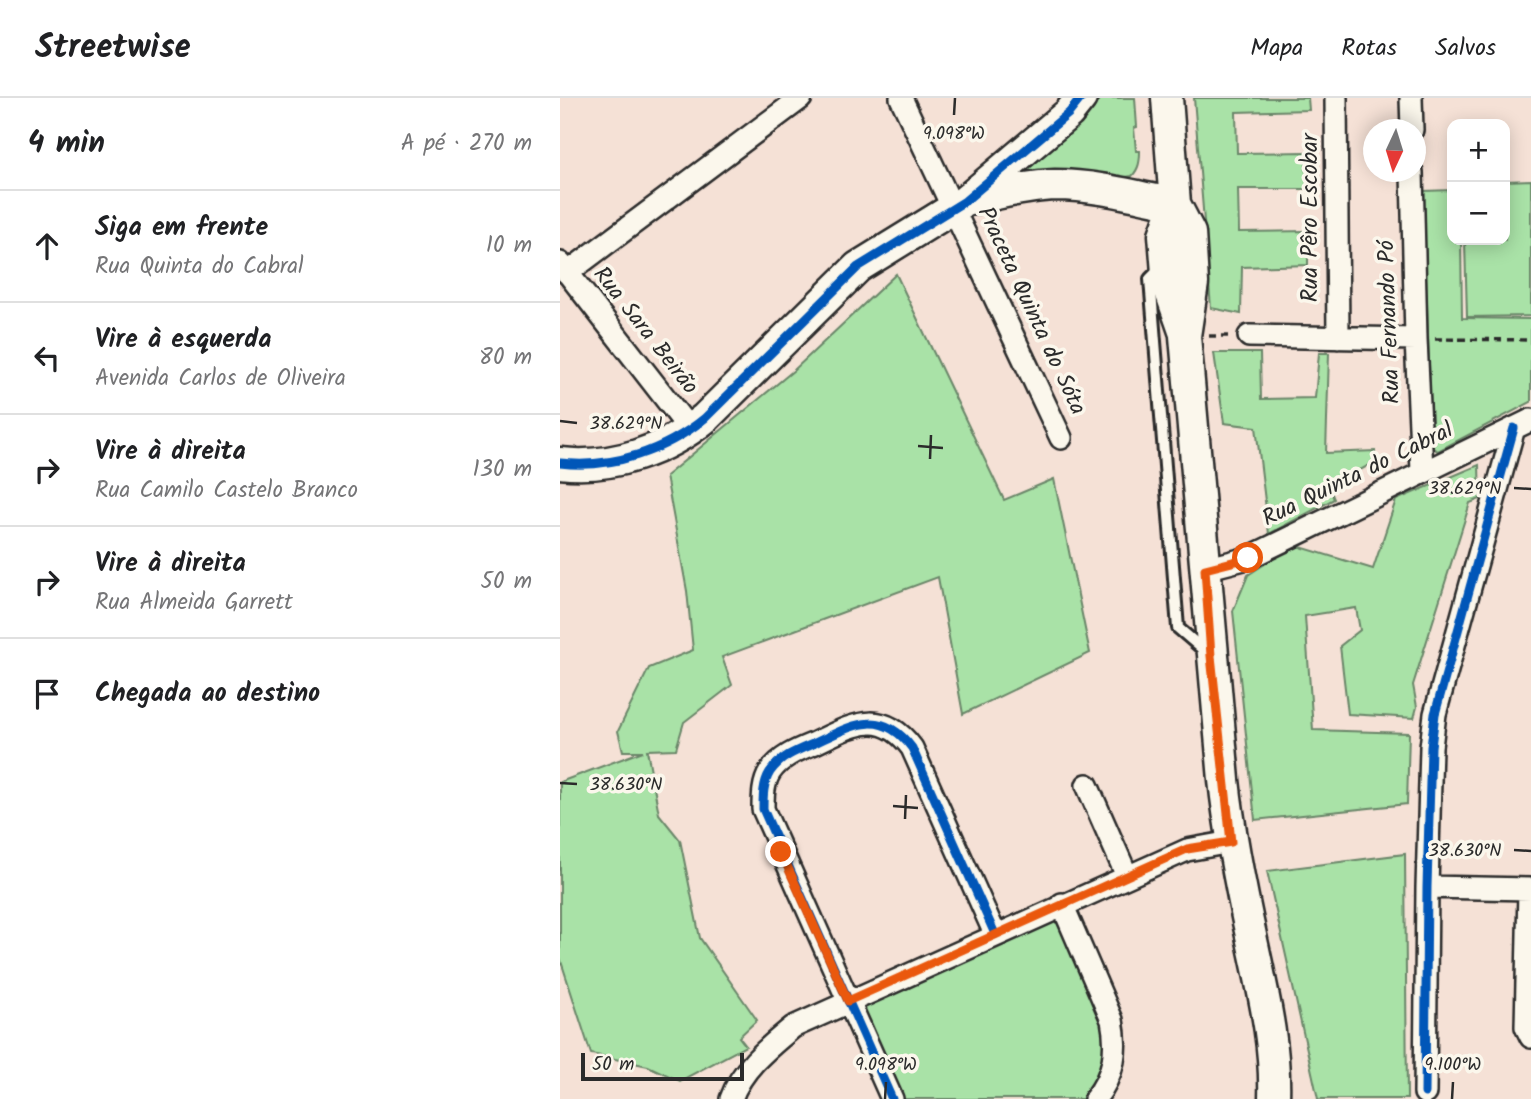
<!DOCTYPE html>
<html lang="pt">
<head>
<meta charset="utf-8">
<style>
  body { margin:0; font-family:Kalam,sans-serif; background:#f2f2f2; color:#202124 }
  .controls { position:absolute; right:21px; top:21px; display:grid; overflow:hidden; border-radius:14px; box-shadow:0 4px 18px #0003 }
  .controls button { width:63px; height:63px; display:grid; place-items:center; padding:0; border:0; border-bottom:2px solid #e0e0e0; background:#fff; color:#202124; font:35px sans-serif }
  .compass { position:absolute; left:803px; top:21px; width:63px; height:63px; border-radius:50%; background:#fff; box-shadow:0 4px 18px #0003; rotate:184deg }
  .scale { position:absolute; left:21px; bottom:18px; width:163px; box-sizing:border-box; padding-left:7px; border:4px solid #2b2b2b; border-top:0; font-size:19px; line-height:24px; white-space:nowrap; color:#2b2b2b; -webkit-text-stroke:5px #fbf7ec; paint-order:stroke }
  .stop { position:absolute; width:21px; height:21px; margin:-16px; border:5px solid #ea580c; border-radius:50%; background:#fff }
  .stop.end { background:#ea580c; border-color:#fff; box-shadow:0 2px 7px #0008 }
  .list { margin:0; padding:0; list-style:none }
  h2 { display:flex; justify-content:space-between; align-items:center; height:91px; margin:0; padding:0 28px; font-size:30px }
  h2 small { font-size:23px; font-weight:400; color:#757577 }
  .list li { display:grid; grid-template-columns:46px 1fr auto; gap:21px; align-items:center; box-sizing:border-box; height:112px; padding:0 28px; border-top:2px solid #e0e0e0 }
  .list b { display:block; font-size:26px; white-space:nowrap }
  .list p { margin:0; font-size:23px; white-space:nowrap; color:#757577 }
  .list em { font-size:23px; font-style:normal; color:#757577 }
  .icon { flex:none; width:38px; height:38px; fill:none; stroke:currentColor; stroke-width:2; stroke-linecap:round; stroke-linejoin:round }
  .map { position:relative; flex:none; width:971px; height:1001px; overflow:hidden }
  header { display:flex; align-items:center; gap:42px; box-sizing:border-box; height:98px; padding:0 35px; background:#fff; border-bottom:2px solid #e0e0e0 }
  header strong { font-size:33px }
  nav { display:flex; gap:38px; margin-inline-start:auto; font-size:24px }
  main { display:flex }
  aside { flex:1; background:#fff }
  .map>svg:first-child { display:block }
  .green { fill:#a9e2a7; stroke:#6a8669; stroke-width:2 }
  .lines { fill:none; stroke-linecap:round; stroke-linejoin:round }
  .lane-casing { stroke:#2b2b2b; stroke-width:16 }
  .street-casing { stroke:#2b2b2b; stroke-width:26 }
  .secondary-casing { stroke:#2b2b2b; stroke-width:35 }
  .path { stroke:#2b2b2b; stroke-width:3.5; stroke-dasharray:7 5; stroke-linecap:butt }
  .lane { stroke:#fbf7ec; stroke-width:10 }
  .street { stroke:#fbf7ec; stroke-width:21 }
  .secondary { stroke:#fbf7ec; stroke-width:30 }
  .cycleway-casing { stroke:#fbf7ec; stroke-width:13 }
  .cycleway { stroke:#0057b8; stroke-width:9 }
  .route { stroke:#ea580c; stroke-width:9 }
  .ticks { fill:none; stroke:#2b2b2b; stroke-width:2.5 }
  .labels { text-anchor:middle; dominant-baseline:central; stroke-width:7; stroke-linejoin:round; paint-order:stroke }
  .street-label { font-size:23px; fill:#2b2b2b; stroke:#fbf7ec }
  .ticks-label { font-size:18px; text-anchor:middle; fill:#2b2b2b; stroke:#fbf7ec; stroke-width:7; stroke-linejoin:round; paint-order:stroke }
</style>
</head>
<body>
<header>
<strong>Streetwise</strong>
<nav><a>Mapa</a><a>Rotas</a><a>Salvos</a></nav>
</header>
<main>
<aside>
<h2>4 min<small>A pé · 270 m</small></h2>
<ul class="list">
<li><svg class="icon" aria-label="ahead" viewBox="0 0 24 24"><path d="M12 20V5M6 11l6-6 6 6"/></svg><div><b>Siga em frente</b><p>Rua Quinta do Cabral</p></div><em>10 m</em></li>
<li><svg class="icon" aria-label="left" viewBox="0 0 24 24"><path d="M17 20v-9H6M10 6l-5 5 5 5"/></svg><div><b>Vire à esquerda</b><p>Avenida Carlos de Oliveira</p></div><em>80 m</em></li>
<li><svg class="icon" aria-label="right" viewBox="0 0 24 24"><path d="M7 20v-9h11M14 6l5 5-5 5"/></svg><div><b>Vire à direita</b><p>Rua Camilo Castelo Branco</p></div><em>130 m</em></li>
<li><svg class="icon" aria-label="right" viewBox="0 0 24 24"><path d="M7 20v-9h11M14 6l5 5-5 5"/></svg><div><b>Vire à direita</b><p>Rua Almeida Garrett</p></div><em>50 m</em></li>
<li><svg class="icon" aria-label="arrive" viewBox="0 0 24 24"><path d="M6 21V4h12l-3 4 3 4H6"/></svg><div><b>Chegada ao destino</b></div></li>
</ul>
</aside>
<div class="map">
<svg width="971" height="1001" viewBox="0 0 971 1001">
  <rect width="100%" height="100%" fill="#f5e1d6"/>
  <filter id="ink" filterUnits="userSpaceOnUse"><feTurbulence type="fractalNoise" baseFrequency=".0143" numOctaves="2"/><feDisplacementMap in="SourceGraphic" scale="14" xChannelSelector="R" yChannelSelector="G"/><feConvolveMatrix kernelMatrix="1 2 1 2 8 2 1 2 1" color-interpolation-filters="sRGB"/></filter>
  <g filter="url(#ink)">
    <!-- green -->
    <path class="green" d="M 541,0 L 575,0 L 577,29 L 574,30 L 576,53 L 580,53 C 580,63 579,71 572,78 L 560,80 L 506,71 L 463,75 L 509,36 Z
      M 634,0 L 748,0 L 749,12 L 676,14 L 677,55 L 746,54 L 747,91 L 678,91 L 679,134 L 748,133 L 748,167 L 682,169 L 681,216 L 651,210 Z
      M 971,82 L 971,218 L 907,219 L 905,142 L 945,142 L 945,83 Z
      M 892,92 L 892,142 L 901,142 L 902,220 L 971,221 L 971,304 L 878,353 L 872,350 L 863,93 Z
      M 336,176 L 444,402 L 494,381 L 530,555 L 403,616 L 378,479 L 162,559 L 172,587 L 124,624 L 116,651 L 87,652 L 99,716 L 120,742 L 140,840 L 197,922 L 179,939 L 186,948 L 120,983 L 88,968 L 31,956 L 0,860 L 0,684 L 83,653 L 63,653 L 58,633 L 89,570 L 133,552 L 127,493 L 106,378 L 234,272 Z
      M 654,255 L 700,255 L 701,301 L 755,300 L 759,255 L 769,255 L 766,355 L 815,353 L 815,364 L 769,389 L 774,401 L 709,436 L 696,329 L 664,325 Z
      M 919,367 L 920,401 L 910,405 L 853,587 L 857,609 L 854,620 L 788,616 L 780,548 L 800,532 L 796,510 L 745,518 L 753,632 L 849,635 L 847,706 L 695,722 L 673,513 L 688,477 L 734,447 L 813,471 L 836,402 Z
      M 845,756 L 847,1001 L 758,1001 L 707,773 Z
      M 490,823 L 496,824 L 506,833 L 547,930 L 549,954 L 530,996 L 523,1001 L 341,1001 L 303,912 L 308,904 Z"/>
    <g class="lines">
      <defs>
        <path id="lane" d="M 602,169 L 590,181 L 618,530 L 646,554"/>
        <path id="street" d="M 341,0 L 501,340
          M 776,0 L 778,240
          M 851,0 L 852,32
          M 852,74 L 856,241 L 862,373
          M 0,165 L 130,332
          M 7,175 L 241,0
          M 689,238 L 856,241
          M 645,471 L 688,460 L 971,322
          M 527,687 L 567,778
          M 867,789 L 971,791
          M 969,791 L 966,929 L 971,939
          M 502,806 L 552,922 C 558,952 554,977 535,1001
          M 865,995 L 867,789 L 871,649 L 875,616 L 954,330
          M 171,1001 C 182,970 209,949 233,929 L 627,752 L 671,744
          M 332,1001 L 203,711 C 203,699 203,685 210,674 C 221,658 238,652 255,645 C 293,627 321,609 352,650 L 435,836"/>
        <path id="secondary" d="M 607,0 L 615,106 L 630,135 L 633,185 L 625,238 L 664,682 C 670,738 681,792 693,847 C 704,899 716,947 714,1001
          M 408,102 C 437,96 466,88 495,87 C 535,87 576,98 615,106
          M 615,106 L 604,137 L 608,187 L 624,233
          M 0,365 C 52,371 105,353 145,320 L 298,169 L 405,103 L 509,15 L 521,0"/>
      </defs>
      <!-- lane casing -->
      <use href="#lane" class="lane-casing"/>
      <!-- street casing -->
      <use href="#street" class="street-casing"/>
      <!-- secondary casing -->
      <use href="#secondary" class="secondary-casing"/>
      <!-- path -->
      <path class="path" d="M 649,238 L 670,238
        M 875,241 L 971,242"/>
      <!-- lane -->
      <use href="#lane" class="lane"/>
      <!-- street -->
      <use href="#street" class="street"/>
      <!-- secondary -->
      <use href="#secondary" class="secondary"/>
      <defs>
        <path id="cycleway" d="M 0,365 C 52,371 105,353 145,320 L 298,169 L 405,103 L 509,15 L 521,0
          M 865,995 L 867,789 L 871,649 L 875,616 L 954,330
          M 332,1001 L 203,711 C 203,699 203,685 210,674 C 221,658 238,652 255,645 C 293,627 321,609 352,650 L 435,836"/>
      </defs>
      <!-- cycleway casing -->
      <use href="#cycleway" class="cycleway-casing"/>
      <!-- cycleway -->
      <use href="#cycleway" class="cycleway"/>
    </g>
  </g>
  <g class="lines" filter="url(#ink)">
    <!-- route -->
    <path class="route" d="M 221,754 L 288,903 L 627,751 L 671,744 L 651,558 L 645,471 L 688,460"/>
  </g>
  <!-- ticks -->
  <path class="ticks" d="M 394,17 L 395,0M 0,323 L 17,325M 358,348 L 383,350M 370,361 L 371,337M 954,390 L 971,391M 0,685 L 17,686M 333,708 L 358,710M 345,721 L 346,697M 954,752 L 971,753M 325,1001 L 326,984M 892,1001 L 893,984"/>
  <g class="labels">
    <!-- street labels -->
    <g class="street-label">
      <text transform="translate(751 120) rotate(-90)">Rua Pêro Escobar</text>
      <text transform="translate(471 213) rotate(65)">Praceta Quinta do Sóta</text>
      <text transform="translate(830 224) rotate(-92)">Rua Fernando Pó</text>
      <text transform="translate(85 233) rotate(52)">Rua Sara Beirão</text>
      <text transform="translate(798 377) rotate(-26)">Rua Quinta do Cabral</text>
    </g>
  </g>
  <g class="ticks-label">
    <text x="394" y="41">9.098°W</text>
    <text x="66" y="331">38.629°N</text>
    <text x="905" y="396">38.629°N</text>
    <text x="66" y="692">38.630°N</text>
    <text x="905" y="758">38.630°N</text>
    <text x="326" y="972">9.098°W</text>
    <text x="893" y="972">9.100°W</text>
  </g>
</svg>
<div class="controls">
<button>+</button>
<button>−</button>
</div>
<svg class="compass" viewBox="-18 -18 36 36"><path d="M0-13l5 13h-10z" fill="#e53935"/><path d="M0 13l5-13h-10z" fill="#757577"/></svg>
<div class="scale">50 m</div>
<div class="stop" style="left:688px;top:460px"></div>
<div class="stop end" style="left:221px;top:754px"></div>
</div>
</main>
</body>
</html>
